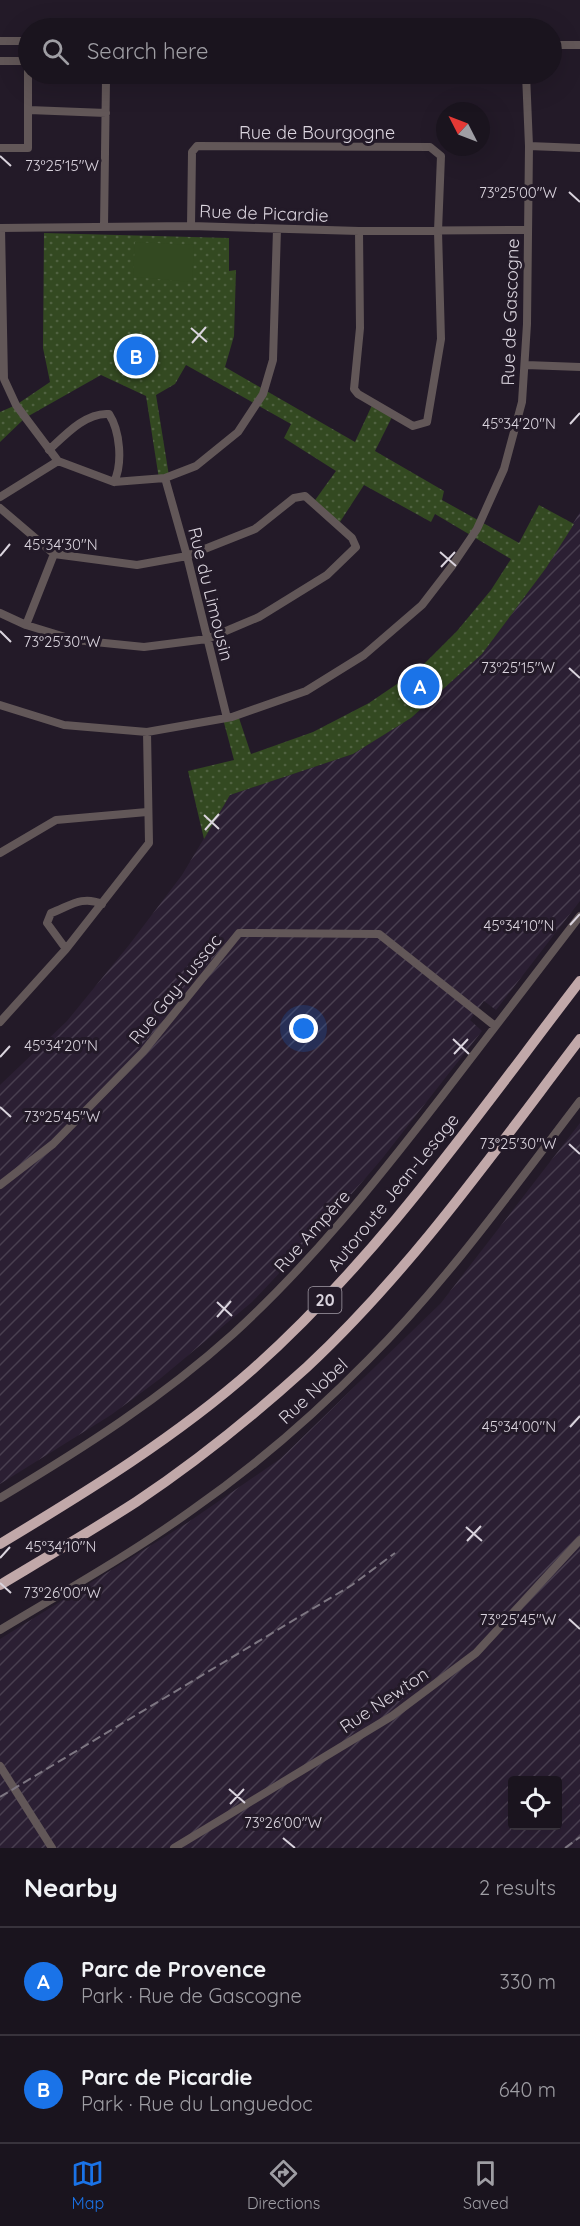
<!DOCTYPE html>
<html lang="en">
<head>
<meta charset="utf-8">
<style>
  body { margin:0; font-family:Quicksand,sans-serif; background:#231d27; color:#f1f3f6 }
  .controls { position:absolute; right:18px; bottom:18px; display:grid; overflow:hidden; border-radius:6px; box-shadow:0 6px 24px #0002 }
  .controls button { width:54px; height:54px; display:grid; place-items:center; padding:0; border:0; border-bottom:2px solid #38333c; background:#1a141e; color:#f1f3f6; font:30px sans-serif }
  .compass { position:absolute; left:436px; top:102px; width:54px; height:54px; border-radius:50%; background:#1a141e; box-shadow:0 6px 24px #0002; rotate:312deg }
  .you { position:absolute; left:304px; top:1029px; width:21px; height:21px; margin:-15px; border:4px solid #fff; border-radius:50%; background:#1a73e8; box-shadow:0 0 0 9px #1a73e833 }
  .badge { display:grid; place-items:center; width:39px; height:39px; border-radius:50%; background:#1a73e8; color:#fff; font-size:20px; font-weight:700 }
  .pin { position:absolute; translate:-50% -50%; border:3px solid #fff; box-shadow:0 2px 6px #0006 }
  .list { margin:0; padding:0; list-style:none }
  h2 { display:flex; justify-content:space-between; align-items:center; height:78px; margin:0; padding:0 24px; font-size:26px }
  h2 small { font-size:20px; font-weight:400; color:#9f9ea4 }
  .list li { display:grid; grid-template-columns:39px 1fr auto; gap:18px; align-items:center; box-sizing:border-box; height:108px; padding:0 24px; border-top:2px solid #38333c }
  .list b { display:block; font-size:22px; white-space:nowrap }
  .list p { margin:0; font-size:20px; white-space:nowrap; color:#9f9ea4 }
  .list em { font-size:20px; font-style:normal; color:#9f9ea4 }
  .icon { flex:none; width:33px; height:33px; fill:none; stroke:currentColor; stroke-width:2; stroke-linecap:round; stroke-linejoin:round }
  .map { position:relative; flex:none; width:580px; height:1848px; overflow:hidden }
  .search { position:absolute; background:#1a141e; box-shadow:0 6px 24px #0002; left:18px; right:18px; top:18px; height:66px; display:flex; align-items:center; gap:15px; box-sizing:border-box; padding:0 21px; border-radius:33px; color:#9f9ea4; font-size:22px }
  .sheet { height:294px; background:#1a141e }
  nav { display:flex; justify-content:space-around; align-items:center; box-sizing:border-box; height:84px; border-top:2px solid #38333c; background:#1a141e; font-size:16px; color:#9f9ea4 }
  nav a { display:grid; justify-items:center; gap:3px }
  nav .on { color:#1a73e8 }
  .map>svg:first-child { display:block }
  .industrial { fill:url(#industrial-furrows); fill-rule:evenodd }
  .grass { fill:url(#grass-dots) }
  .pitch { fill:#334921 }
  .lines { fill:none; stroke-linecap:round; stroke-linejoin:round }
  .minor { stroke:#625758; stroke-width:8 }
  .highway { stroke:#c1a8a9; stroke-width:10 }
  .rail { stroke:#7d7682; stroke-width:2; stroke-dasharray:9 4.5; stroke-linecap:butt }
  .ticks { fill:none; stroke:#dad4de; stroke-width:2 }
  .labels { text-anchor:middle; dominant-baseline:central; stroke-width:6; stroke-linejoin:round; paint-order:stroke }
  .shield { fill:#231a28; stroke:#a39ca7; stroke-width:1.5 }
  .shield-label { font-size:16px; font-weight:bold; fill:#dad4de }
  .street-label { font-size:18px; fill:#dad4de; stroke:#231a28 }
  .ticks-label { font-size:15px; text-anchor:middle; fill:#dad4de; stroke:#231a28; stroke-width:6; stroke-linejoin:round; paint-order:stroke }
</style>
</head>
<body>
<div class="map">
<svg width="580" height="1848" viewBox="0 0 580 1848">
  <defs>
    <pattern id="industrial-furrows" width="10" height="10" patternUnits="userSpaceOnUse" patternTransform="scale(1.5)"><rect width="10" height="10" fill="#2b1f33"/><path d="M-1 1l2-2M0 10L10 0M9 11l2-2" fill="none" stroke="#493f50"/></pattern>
    <pattern id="grass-dots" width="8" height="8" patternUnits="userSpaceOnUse" patternTransform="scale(1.5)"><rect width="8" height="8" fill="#334921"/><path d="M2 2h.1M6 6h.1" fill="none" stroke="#506241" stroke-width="1.8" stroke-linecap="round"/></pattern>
  </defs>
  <rect width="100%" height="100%" fill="#231a28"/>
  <!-- industrial -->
  <path class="industrial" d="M 580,512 L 580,901 L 496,1010 L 484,1001 L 470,1020 L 482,1031 L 381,1160 L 324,1226 L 252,1302 L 161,1378 L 111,1415 L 0,1484 L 0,1085 L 67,1021 L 129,945 L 182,875 L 230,795 L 353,754 L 411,718 L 482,654 L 546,568 Z
    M 580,1123 L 580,1848 L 0,1848 L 0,1639 L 187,1523 L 280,1459 L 441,1303 ZM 512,1780 L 558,1780 L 558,1826 L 512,1826 Z"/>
  <!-- grass -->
  <path class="grass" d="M 44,233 L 229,238 L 229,271 L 236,270 L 234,336 L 225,367 L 355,442 L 373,403 L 393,415 L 375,451 L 444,491 L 442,500 L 519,543 L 539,505 L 574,524 L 546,568 L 482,654 L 411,718 L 353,754 L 230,795 L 204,839 L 188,771 L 234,760 L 223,719 L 238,715 L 251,754 L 313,732 L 369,703 L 419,669 L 457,631 L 491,590 L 511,559 L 435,514 L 431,522 L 364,485 L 338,525 L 313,503 L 336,471 L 284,438 L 291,424 L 186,365 L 175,384 L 156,395 L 169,476 L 159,479 L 146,396 L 101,375 L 25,418 L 0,442 L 0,412 L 16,405 L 50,382 L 43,348 Z"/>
  <!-- pitch -->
  <path class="pitch" d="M 135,242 L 194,245 L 192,282 L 133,277 Z"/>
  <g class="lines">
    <!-- minor -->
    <path class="minor" d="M 0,41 L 28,41
      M 552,45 L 580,45
      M 0,61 L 28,61 L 28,148 L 0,148
      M 29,110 L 106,113
      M 529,146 L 580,148
      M 191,226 L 192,152 L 197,146 L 430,147 L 441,156 L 438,231 L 441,339 L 427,422 L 413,426 L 358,394 L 354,389 L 360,328 L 359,231
      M 104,227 L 106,79 L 109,74
      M 0,228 L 191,226 L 359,231 L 528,230
      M 1,228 L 4,379 L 16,405 L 58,461 L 114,482 L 165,478 L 196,466 L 238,432 L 263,394 L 273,360 L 277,229
      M 526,365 L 580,367
      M 49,450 C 65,435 86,412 109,414 C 120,431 123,463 114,482
      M 165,478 L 187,556 L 227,718
      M 0,497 L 58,461
      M 0,508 L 54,554 L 137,565 L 187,556 L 255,529 L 294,498 L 305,496 L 352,538 L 356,547 L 327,575 L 259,617 L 207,639 L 144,647 L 75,640 L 26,625 L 0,613
      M 26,625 L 54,554
      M 0,705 L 64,725 L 147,732 L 232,717 L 306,691 L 364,655 L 422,605 L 452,566 L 477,529 L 504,469 L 522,402 L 527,324 L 529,146 L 526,74
      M 0,853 L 56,820 L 147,812
      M 66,949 L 47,923 L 51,913 C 70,906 82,895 102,904
      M 0,1022 L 66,949 L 149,843 L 147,732
      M 0,1185 L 53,1144 L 143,1052 L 239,933 L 379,934 L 495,1026
      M 0,1498 C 82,1449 162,1398 233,1334 C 312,1262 377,1180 442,1096 C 488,1036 534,976 580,916
      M 0,1630 C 65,1591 131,1554 192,1510 C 255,1466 314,1415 368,1360 C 447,1281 512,1190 580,1101
      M 0,1766 L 52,1848
      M 174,1848 L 392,1716 L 476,1653 L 580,1540"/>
    <!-- highway -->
    <path class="highway" d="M 0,1544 C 88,1491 176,1437 253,1369 C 380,1256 477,1115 580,981
      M 0,1585 C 45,1558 91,1531 136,1502 C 196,1462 253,1416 307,1367 C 411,1270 494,1152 580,1039"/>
    <!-- rail -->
    <path class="rail" d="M 0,1797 L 352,1585 L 395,1553
      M 565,1848 L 580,1837"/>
  </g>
  <!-- ticks -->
  <path class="ticks" d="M 0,156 L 11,166M 569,192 L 580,202M 191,328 L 207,342M 192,343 L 206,327M 570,424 L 580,413M 440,552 L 456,566M 0,556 L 10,544M 441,567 L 455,552M 0,631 L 11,642M 569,668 L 580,678M 204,815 L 219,829M 205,830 L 219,814M 570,925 L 580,914M 453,1039 L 469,1054M 454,1054 L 468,1039M 0,1057 L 10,1046M 0,1107 L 11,1117M 569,1144 L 580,1154M 217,1302 L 232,1316M 217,1317 L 231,1301M 570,1427 L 580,1416M 466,1527 L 482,1541M 467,1541 L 481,1526M 0,1558 L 10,1547M 0,1583 L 11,1593M 569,1619 L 580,1629M 229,1789 L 245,1803M 230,1804 L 244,1789M 283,1838 L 295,1848"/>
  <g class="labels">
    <!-- shield labels -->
    <rect class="shield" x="308.5" y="1287" width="33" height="26" rx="4.5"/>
    <g class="shield-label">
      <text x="325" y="1300">20</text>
    </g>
    <!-- street labels -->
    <g class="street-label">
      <text x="317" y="132">Rue de Bourgogne</text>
      <text transform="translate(264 213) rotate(2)">Rue de Picardie</text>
      <text transform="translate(510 312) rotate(-88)">Rue de Gascogne</text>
      <text transform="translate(211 594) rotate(76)">Rue du Limousin</text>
      <text transform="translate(175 989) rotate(-51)">Rue Gay-Lussac</text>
      <text transform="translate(393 1192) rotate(-51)">Autoroute Jean-Lesage</text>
      <text transform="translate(312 1231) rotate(-48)">Rue Ampère</text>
      <text transform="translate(313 1391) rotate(-43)">Rue Nobel</text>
      <text transform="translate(384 1700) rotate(-34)">Rue Newton</text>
    </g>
  </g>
  <g class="ticks-label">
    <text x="62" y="171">73°25'15"W</text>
    <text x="518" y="198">73°25'00"W</text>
    <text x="519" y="429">45°34'20"N</text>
    <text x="61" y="550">45°34'30"N</text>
    <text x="62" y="647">73°25'30"W</text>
    <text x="518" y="673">73°25'15"W</text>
    <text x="519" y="931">45°34'10"N</text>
    <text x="61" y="1051">45°34'20"N</text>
    <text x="62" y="1122">73°25'45"W</text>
    <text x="518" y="1149">73°25'30"W</text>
    <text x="519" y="1432">45°34'00"N</text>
    <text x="61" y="1552">45°34'10"N</text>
    <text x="62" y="1598">73°26'00"W</text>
    <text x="518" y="1625">73°25'45"W</text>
    <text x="283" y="1828">73°26'00"W</text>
  </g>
</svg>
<div class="controls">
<button><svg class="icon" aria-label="locate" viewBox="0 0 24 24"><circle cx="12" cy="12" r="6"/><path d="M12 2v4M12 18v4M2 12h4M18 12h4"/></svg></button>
</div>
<svg class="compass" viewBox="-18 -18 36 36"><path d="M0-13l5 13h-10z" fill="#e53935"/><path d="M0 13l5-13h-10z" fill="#9f9ea4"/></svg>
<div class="you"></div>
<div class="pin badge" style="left:420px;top:686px">A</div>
<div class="pin badge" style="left:136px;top:356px">B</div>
<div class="search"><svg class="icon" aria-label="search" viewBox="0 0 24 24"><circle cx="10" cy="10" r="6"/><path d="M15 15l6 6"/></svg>Search here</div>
</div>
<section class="sheet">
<h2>Nearby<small>2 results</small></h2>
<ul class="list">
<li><span class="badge">A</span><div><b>Parc de Provence</b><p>Park · Rue de Gascogne</p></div><em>330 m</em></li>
<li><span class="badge">B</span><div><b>Parc de Picardie</b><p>Park · Rue du Languedoc</p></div><em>640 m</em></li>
</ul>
</section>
<nav>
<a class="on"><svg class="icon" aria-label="map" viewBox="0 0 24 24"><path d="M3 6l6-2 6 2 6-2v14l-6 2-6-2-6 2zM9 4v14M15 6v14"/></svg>Map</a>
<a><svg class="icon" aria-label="directions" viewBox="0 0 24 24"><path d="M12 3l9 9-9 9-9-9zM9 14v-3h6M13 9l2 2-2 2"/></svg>Directions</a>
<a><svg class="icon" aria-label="saved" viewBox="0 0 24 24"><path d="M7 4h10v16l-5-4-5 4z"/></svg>Saved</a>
</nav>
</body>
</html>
